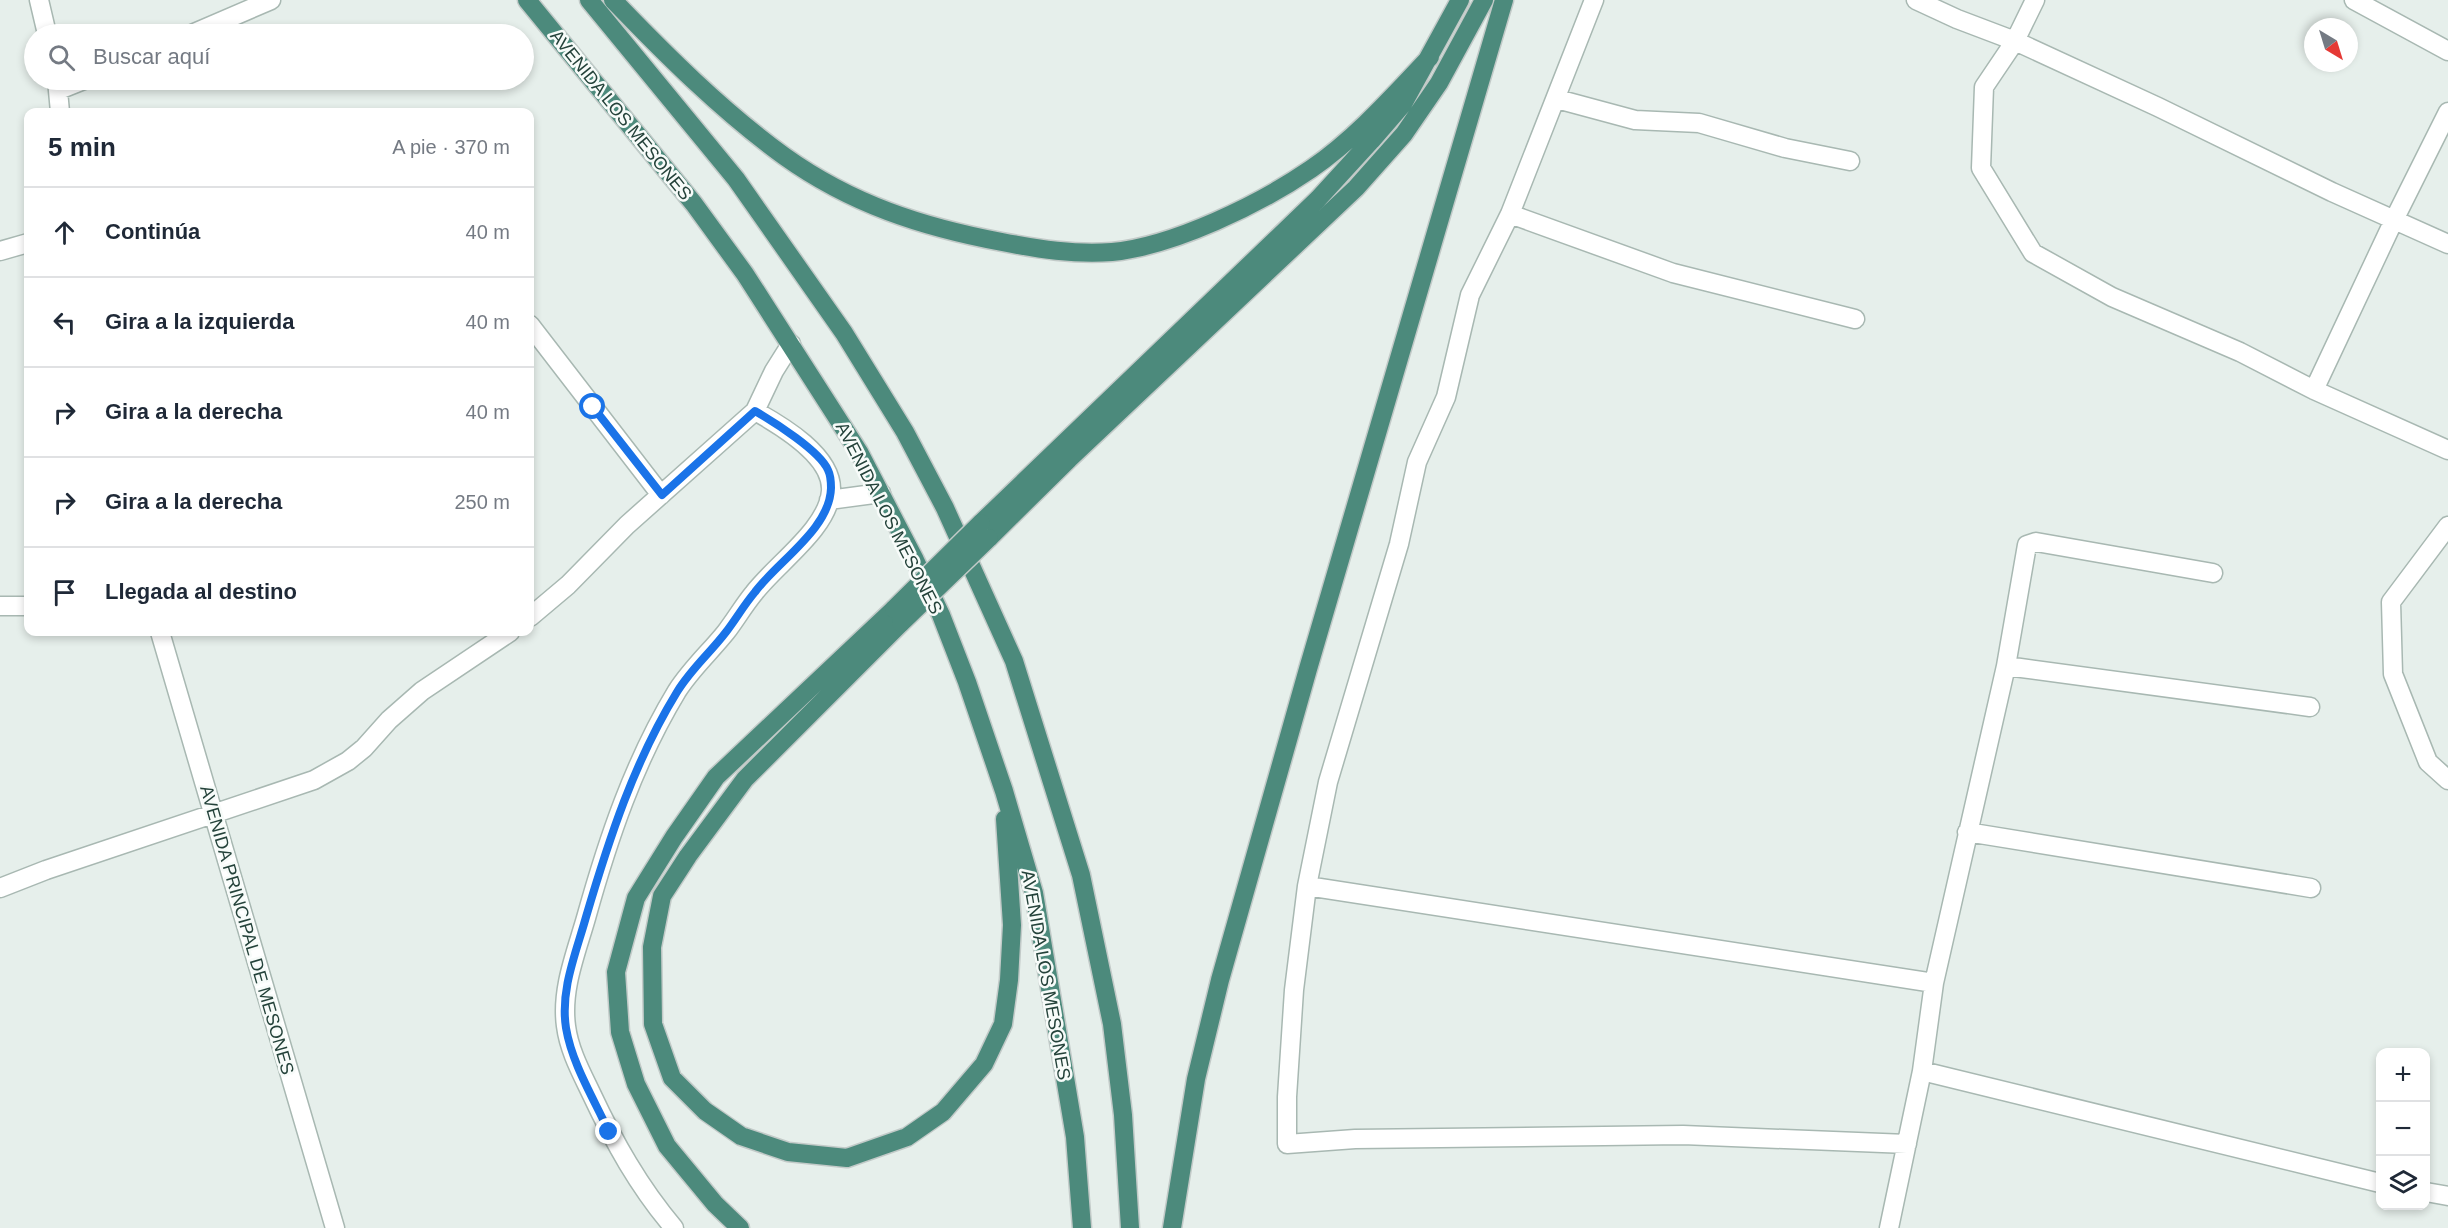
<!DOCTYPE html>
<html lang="es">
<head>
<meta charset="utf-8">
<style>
  body { margin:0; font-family:Helvetica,sans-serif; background:#f6f6f7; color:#1f2937 }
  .controls { position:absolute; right:18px; bottom:18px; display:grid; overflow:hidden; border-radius:12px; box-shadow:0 3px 9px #0003 }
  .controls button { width:54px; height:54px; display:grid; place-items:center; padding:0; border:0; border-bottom:2px solid #e0e1e3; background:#fff; color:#1f2937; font:30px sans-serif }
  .compass { position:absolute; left:2304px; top:18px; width:54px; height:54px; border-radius:50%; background:#fff; box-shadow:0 3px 9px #0003; rotate:142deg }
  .stop { position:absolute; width:18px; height:18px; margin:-14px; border:4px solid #1a73e8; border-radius:50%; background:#fff }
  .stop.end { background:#1a73e8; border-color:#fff; box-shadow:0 2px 6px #0008 }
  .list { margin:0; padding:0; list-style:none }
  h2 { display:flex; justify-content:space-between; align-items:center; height:78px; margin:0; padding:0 24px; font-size:26px }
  h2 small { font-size:20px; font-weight:400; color:#747a83 }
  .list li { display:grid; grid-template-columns:39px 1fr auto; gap:18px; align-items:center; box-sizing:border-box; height:90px; padding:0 24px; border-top:2px solid #e0e1e3 }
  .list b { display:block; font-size:22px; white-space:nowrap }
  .list em { font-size:20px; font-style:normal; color:#747a83 }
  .icon { flex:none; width:33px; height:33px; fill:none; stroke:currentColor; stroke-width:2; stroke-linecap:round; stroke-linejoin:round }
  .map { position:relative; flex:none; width:2448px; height:1228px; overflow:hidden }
  .search { position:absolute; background:#fff; box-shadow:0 3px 9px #0003; left:24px; top:24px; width:510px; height:66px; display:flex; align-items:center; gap:15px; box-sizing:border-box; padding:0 21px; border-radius:33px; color:#747a83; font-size:22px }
  .panel { position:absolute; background:#fff; box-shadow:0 3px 9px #0003; left:24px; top:108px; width:510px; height:528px; border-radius:12px }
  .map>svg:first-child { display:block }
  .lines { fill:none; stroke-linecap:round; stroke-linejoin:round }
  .minor-casing { stroke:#a8b8b2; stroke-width:21 }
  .trunk-casing { stroke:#c2cac8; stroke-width:21 }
  .minor { stroke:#fff; stroke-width:18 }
  .trunk { stroke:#4c8a7c; stroke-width:18 }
  .trunk-bridge-casing { stroke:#c2cac8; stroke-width:21; stroke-linecap:butt }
  .trunk-bridge { stroke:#4c8a7c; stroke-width:18 }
  .route { stroke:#1a73e8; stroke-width:8 }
  .labels { text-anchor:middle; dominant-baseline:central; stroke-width:5; stroke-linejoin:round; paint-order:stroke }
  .street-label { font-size:18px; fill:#24423a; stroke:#f7fbf9 }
</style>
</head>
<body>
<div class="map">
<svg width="2448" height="1228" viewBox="0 0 2448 1228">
  <rect width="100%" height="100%" fill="#e6efeb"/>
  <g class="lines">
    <defs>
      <path id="minor" d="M 39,0 L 47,34
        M 1594,0 L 1510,214 L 1470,295 L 1446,397 L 1417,462 L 1399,544 L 1328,782 L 1307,886 L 1294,990 L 1287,1097 L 1287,1144 L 1355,1139 L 1683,1135 L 1907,1144
        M 1916,0 L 1957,19 L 2015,41 L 2158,107 L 2332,192 L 2448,244
        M 2035,0 L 2015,41 L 1984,87 L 1981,168 L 2033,253 L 2112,297 L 2240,352 L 2314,390 L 2448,450
        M 2354,0 L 2448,51
        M 192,34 L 271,0
        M 57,80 L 60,112
        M 59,90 L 84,80
        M 1557,99 L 1635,120 L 1699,123 L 1785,148 L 1850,161
        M 1510,214 L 1673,273 L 1855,319
        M 0,251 L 28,243
        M 530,325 L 661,495
        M 2314,390 L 2394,220 L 2448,112
        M 829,500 L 881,493
        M 2448,526 L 2391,602 L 2393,674 L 2428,762 L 2448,780
        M 0,606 L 28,606
        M 530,617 L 568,585 L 627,525 L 755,411 L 774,371 L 791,344
        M 160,632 L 335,1228
        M 2006,666 L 2310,707
        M 1967,832 L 2311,888
        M 1307,886 L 1934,983
        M 0,888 L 46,870 L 314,780 L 348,761 L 364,748 L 389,720 L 422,691 L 510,632
        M 1922,1071 L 2380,1183
        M 2426,1192 L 2448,1196
        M 674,1228 C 639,1187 614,1142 591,1093 C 581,1072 569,1050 566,1026 C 561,989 576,953 586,918 C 608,839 634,762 677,691 C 691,669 710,652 726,632 C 736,619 744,605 754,593 C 777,563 828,529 831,491 C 833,456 782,426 755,411
        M 1889,1228 L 1922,1071 L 1934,983 L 2006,666 L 2027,545 L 2036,542 L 2213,573"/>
      <path id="trunk" d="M 527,0 L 694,204 L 745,274 L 859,452 L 915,560 L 941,615 L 967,682 L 1004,791 L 1034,893 L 1075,1137 L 1082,1228
        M 589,0 L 736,179 L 844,333 L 905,432 L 945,508 L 1014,661 L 1081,875 L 1112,1024 L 1123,1115 L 1130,1228
        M 613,0 C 666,55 722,111 784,156 C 851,204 922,227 1002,242 C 1038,249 1075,255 1112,252 C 1174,246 1260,204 1311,169 C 1356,138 1393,96 1430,57
        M 981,523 L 1318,199 L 1371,141 L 1403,104 L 1460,0
        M 989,538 L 1069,459 L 1356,188 L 1404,134 L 1439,83 L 1484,0
        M 901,623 L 745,779 L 688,856 L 662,896 L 652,947 L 653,1024 L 672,1078 L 705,1111 L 741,1136 L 788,1152 L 847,1158 L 907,1137 L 943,1112 L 984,1064 L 1003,1024 L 1009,980 L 1012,925 L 1005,819
        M 740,1228 L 715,1204 L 667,1146 L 636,1084 L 620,1032 L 616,972 L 636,898 L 674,837 L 716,777 L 894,609
        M 1172,1228 L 1196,1079 L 1220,980 L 1308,669 L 1504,0"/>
    </defs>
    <!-- minor casing -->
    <use href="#minor" class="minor-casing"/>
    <!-- trunk casing -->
    <use href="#trunk" class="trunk-casing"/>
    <!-- minor -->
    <use href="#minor" class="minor"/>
    <!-- trunk -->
    <use href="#trunk" class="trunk"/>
    <defs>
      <path id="trunk-bridge" d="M 894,609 L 981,523
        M 901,623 L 989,538"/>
    </defs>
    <!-- trunk-bridge casing -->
    <use href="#trunk-bridge" class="trunk-bridge-casing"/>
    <!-- trunk-bridge -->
    <use href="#trunk-bridge" class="trunk-bridge"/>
  </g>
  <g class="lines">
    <!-- route -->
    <path class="route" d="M 593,407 L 662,495 L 755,411 C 774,422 820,451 828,470 C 831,476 831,483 831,488 C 830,529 778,561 755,592 C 744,605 736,619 726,632 C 710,653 691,669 677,692 C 634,762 609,839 586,917 C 576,953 560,990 566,1028 C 572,1064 594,1099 609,1132"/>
  </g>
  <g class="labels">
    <!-- street labels -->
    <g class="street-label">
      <text transform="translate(621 115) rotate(51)">AVENIDA LOS MESONES</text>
      <text transform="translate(889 518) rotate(63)">AVENIDA LOS MESONES</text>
      <text transform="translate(247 930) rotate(74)">AVENIDA PRINCIPAL DE MESONES</text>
      <text transform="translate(1046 975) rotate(80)">AVENIDA LOS MESONES</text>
    </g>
  </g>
</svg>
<div class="controls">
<button>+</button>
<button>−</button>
<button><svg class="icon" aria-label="layers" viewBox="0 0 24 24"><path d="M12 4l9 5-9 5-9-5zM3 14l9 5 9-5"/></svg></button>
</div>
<svg class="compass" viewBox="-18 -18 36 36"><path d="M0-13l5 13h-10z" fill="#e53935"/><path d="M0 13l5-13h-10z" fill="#747a83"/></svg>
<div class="stop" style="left:593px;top:407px"></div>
<div class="stop end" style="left:609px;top:1132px"></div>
<div class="search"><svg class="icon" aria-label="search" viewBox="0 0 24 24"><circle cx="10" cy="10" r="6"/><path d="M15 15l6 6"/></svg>Buscar aquí</div>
<section class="panel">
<h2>5 min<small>A pie · 370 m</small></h2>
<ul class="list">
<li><svg class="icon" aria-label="ahead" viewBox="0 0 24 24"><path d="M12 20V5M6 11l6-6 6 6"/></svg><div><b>Continúa</b></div><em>40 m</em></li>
<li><svg class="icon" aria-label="left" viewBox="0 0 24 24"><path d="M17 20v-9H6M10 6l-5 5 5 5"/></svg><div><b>Gira a la izquierda</b></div><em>40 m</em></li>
<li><svg class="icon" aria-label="right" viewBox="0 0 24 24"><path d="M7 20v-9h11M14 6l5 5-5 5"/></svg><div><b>Gira a la derecha</b></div><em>40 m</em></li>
<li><svg class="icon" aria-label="right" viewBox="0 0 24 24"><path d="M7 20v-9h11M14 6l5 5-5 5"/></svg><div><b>Gira a la derecha</b></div><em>250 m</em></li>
<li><svg class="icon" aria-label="arrive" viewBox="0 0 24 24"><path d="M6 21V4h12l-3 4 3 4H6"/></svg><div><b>Llegada al destino</b></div></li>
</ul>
</section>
</div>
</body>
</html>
